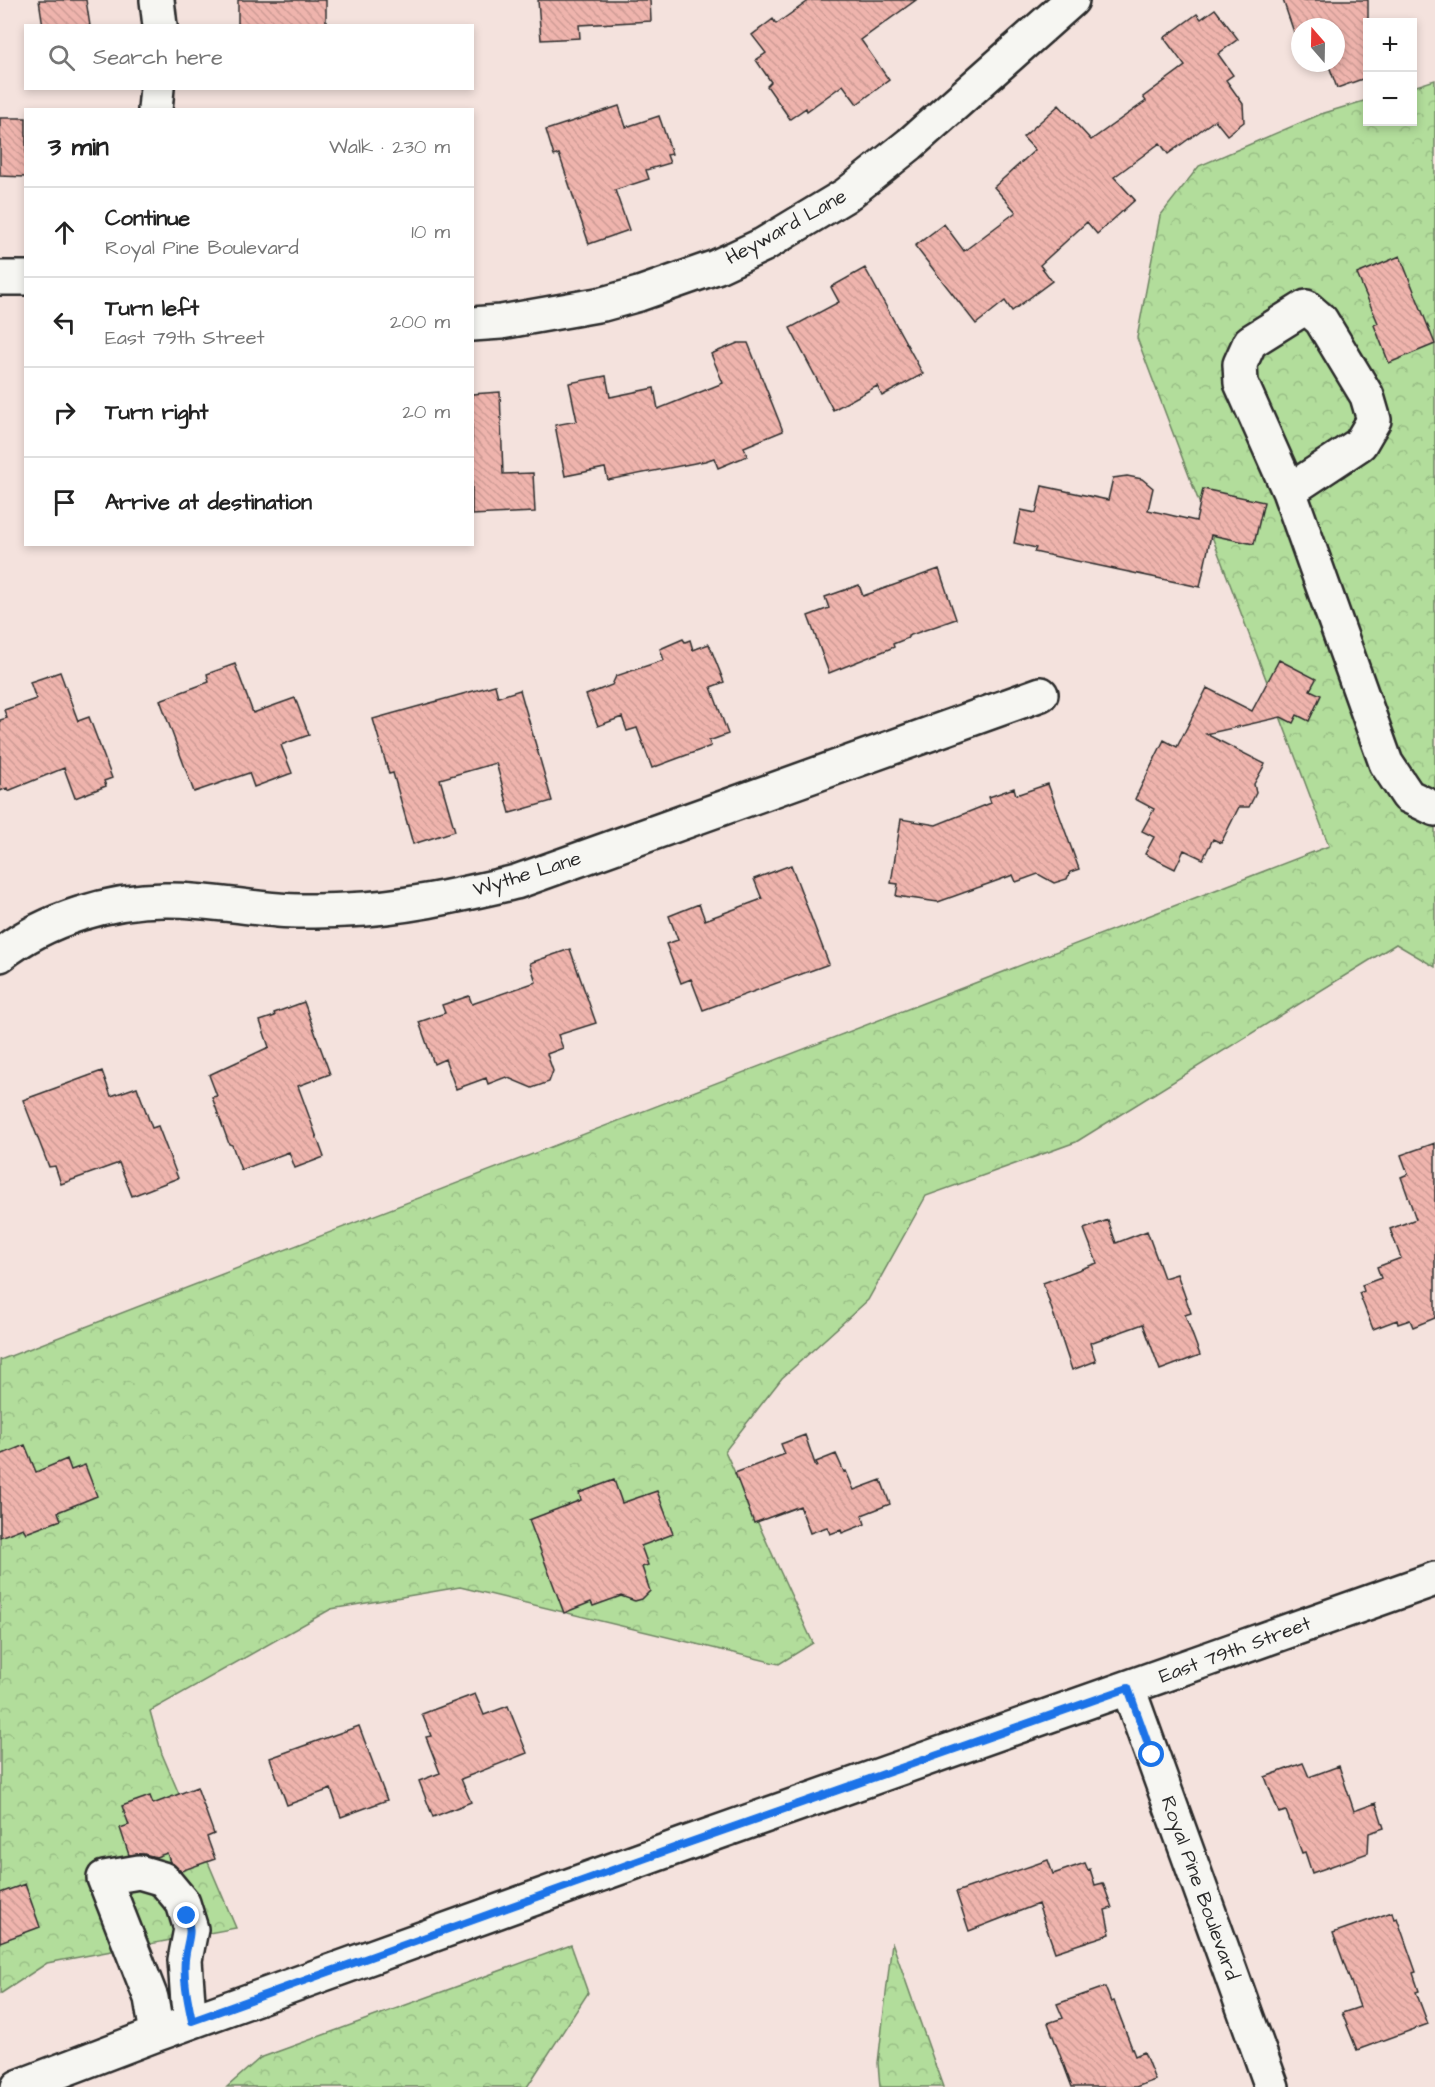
<!DOCTYPE html>
<html lang="en">
<head>
<meta charset="utf-8">
<style>
  body { margin:0; font-family:"Architects Daughter",sans-serif; background:#f6f6f6; color:#222 }
  .controls { position:absolute; right:18px; top:18px; display:grid; overflow:hidden; border-radius:0px; box-shadow:0 3px 9px #0003 }
  .controls button { width:54px; height:54px; display:grid; place-items:center; padding:0; border:0; border-bottom:2px solid #e0e0e0; background:#fff; color:#222; font:30px sans-serif }
  .compass { position:absolute; left:1291px; top:18px; width:54px; height:54px; border-radius:50%; background:#fff; box-shadow:0 3px 9px #0003; rotate:340deg }
  .stop { position:absolute; width:18px; height:18px; margin:-14px; border:4px solid #1a73e8; border-radius:50%; background:#fff }
  .stop.end { background:#1a73e8; border-color:#fff; box-shadow:0 2px 6px #0008 }
  .list { margin:0; padding:0; list-style:none }
  h2 { display:flex; justify-content:space-between; align-items:center; height:78px; margin:0; padding:0 24px; font-size:26px }
  h2 small { font-size:20px; font-weight:400; color:#767676 }
  .list li { display:grid; grid-template-columns:39px 1fr auto; gap:18px; align-items:center; box-sizing:border-box; height:90px; padding:0 24px; border-top:2px solid #e0e0e0 }
  .list b { display:block; font-size:22px; white-space:nowrap }
  .list p { margin:0; font-size:20px; white-space:nowrap; color:#767676 }
  .list em { font-size:20px; font-style:normal; color:#767676 }
  .icon { flex:none; width:33px; height:33px; fill:none; stroke:currentColor; stroke-width:2; stroke-linecap:round; stroke-linejoin:round }
  .map { position:relative; flex:none; width:1435px; height:2087px; overflow:hidden }
  .search { position:absolute; background:#fff; box-shadow:0 3px 9px #0003; left:24px; top:24px; width:450px; height:66px; display:flex; align-items:center; gap:15px; box-sizing:border-box; padding:0 21px; border-radius:0px; color:#767676; font-size:22px }
  .panel { position:absolute; background:#fff; box-shadow:0 3px 9px #0003; left:24px; top:108px; width:450px; height:438px; border-radius:0px }
  .map>svg:first-child { display:block }
  .forest { fill:url(#forest-crowns); stroke:#6e8463; stroke-width:1.5 }
  .building { fill:url(#building-back-hatch); stroke:#2b2b2b; stroke-width:1.5 }
  .lines { fill:none; stroke-linecap:round; stroke-linejoin:round }
  .minor-casing { stroke:#2b2b2b; stroke-width:38 }
  .minor { stroke:#f6f6f2; stroke-width:33 }
  .route { stroke:#1a73e8; stroke-width:8 }
  .labels { text-anchor:middle; dominant-baseline:central; stroke-width:4.5; stroke-linejoin:round; paint-order:stroke }
  .street-label { font-size:20px; fill:#2b2b2b; stroke:#f6f6f2 }
</style>
</head>
<body>
<div class="map">
<svg width="1435" height="2087" viewBox="0 0 1435 2087">
  <defs>
    <pattern id="forest-crowns" width="20" height="18" patternUnits="userSpaceOnUse" patternTransform="scale(1.5)"><rect width="20" height="18" fill="#b2dd9b"/><path d="M2 6a3 3 0 1 1 6 0M12 15a3 3 0 1 1 6 0" fill="none" stroke="#99be86"/></pattern>
    <pattern id="building-back-hatch" width="6" height="6" patternUnits="userSpaceOnUse" patternTransform="scale(1.5)"><rect width="6" height="6" fill="#efb4ad"/><path d="M-1 5l2 2M0 0l6 6M5-1l2 2" fill="none" stroke="#cd9b95"/></pattern>
  </defs>
  <rect width="100%" height="100%" fill="#f4e2dd"/>
  <filter id="ink" filterUnits="userSpaceOnUse"><feTurbulence type="fractalNoise" baseFrequency=".0167" numOctaves="2"/><feDisplacementMap in="SourceGraphic" scale="12" xChannelSelector="R" yChannelSelector="G"/><feConvolveMatrix kernelMatrix="1 2 1 2 8 2 1 2 1" color-interpolation-filters="sRGB"/></filter>
  <g filter="url(#ink)">
    <!-- forest -->
    <path class="forest" d="M 1435,80 L 1435,967 L 1396,944 L 1076,1142 L 926,1196 L 868,1300 L 782,1378 L 725,1451 L 813,1643 L 779,1664 L 460,1587 L 331,1609 L 150,1711 L 162,1754 L 236,1928 L 47,1963 L 0,1994 L 0,1360 L 1329,846 L 1137,338 L 1160,216 L 1199,166 L 1321,114 L 1367,100 L 1368,122 L 1412,122 L 1413,87 Z
      M 892,1942 L 943,2087 L 880,2087 L 878,2063 Z
      M 571,1945 L 588,1993 L 527,2087 L 227,2087 L 260,2058 Z"/>
    <!-- building -->
    <path class="building" d="M 39,0 L 86,0 L 90,26 L 43,26 Z
      M 238,0 L 326,0 L 326,26 L 238,26 Z
      M 538,0 L 650,0 L 651,21 L 579,25 L 580,38 L 541,40 Z
      M 810,0 L 916,0 L 861,40 L 889,80 L 857,104 L 843,85 L 807,111 L 806,108 L 790,119 L 767,86 L 771,82 L 756,60 L 766,53 L 752,35 L 773,19 L 776,24 Z
      M 1283,0 L 1368,0 L 1368,77 L 1337,88 L 1328,63 L 1336,63 L 1336,27 L 1300,27 L 1300,39 L 1297,41 Z
      M 1215,9 L 1238,39 L 1218,54 L 1233,75 L 1226,80 L 1243,104 L 1244,122 L 1227,135 L 1215,120 L 1168,154 L 1160,143 L 1114,177 L 1135,200 L 1097,234 L 1087,222 L 1040,265 L 1052,281 L 1012,311 L 1005,301 L 976,324 L 915,246 L 944,224 L 964,251 L 1016,212 L 994,187 L 1035,150 L 1023,137 L 1059,105 L 1091,140 L 1146,101 L 1143,97 L 1185,66 L 1164,38 L 1197,14 L 1201,19 Z
      M 619,106 L 626,127 L 659,116 L 672,154 L 667,155 L 670,163 L 646,170 L 649,179 L 615,190 L 629,230 L 589,244 L 559,154 L 554,156 L 546,130 Z
      M 0,118 L 26,118 L 26,177 L 0,176 Z
      M 1400,256 L 1435,344 L 1389,363 L 1374,325 L 1378,323 L 1357,274 Z
      M 865,268 L 923,374 L 882,396 L 877,386 L 833,410 L 790,328 L 839,302 L 831,287 Z
      M 738,343 L 748,343 L 783,431 L 744,447 L 747,456 L 718,468 L 714,458 L 705,461 L 608,480 L 605,468 L 565,476 L 555,425 L 577,421 L 569,383 L 606,376 L 610,397 L 654,388 L 658,409 L 723,383 L 711,354 Z
      M 500,392 L 503,474 L 533,473 L 535,512 L 472,515 L 472,394 Z
      M 1127,476 L 1142,479 L 1153,488 L 1148,510 L 1196,521 L 1203,489 L 1264,502 L 1254,544 L 1211,535 L 1200,587 L 1034,552 L 1036,548 L 1014,543 L 1021,510 L 1036,513 L 1042,486 L 1108,500 L 1113,478 Z
      M 939,569 L 956,619 L 908,636 L 908,638 L 893,644 L 894,647 L 829,673 L 808,616 L 829,608 L 825,597 L 859,585 L 863,596 Z
      M 683,639 L 685,642 L 690,640 L 693,650 L 709,644 L 724,682 L 711,687 L 728,734 L 709,741 L 711,746 L 652,768 L 637,728 L 627,731 L 622,717 L 598,726 L 586,695 L 612,685 L 616,676 L 664,660 L 660,649 Z
      M 1279,660 L 1316,679 L 1310,690 L 1321,695 L 1309,721 L 1297,715 L 1293,723 L 1281,717 L 1206,734 L 1265,764 L 1254,784 L 1256,793 L 1249,807 L 1239,807 L 1221,843 L 1213,839 L 1203,859 L 1184,850 L 1175,869 L 1145,854 L 1154,837 L 1142,831 L 1154,809 L 1135,799 L 1164,740 L 1177,747 L 1207,688 L 1252,711 Z
      M 235,664 L 253,713 L 295,698 L 309,735 L 281,745 L 292,773 L 254,787 L 249,773 L 194,792 L 160,700 L 209,682 L 207,674 Z
      M 60,672 L 78,721 L 89,717 L 112,778 L 104,781 L 106,786 L 75,798 L 64,768 L 8,791 L 7,788 L 0,791 L 0,720 L 7,718 L 4,710 L 36,699 L 30,682 Z
      M 495,685 L 498,697 L 520,690 L 552,801 L 510,813 L 496,763 L 440,779 L 455,831 L 413,844 L 393,773 L 389,774 L 373,719 Z
      M 1048,784 L 1079,869 L 1070,872 L 1067,879 L 1054,883 L 1038,874 L 1016,882 L 1013,875 L 938,902 L 896,896 L 898,884 L 891,883 L 901,819 L 936,825 L 991,803 L 989,797 L 1014,788 L 1016,795 Z
      M 791,865 L 829,964 L 703,1010 L 691,979 L 681,983 L 666,944 L 678,940 L 669,916 L 699,904 L 705,920 L 762,899 L 754,879 Z
      M 570,949 L 596,1023 L 558,1035 L 563,1048 L 547,1054 L 553,1071 L 549,1082 L 532,1088 L 506,1077 L 488,1084 L 486,1078 L 456,1089 L 445,1059 L 434,1064 L 419,1022 L 445,1013 L 442,1005 L 469,996 L 472,1004 L 536,982 L 530,963 Z
      M 304,1002 L 330,1074 L 298,1086 L 324,1157 L 295,1168 L 289,1152 L 241,1170 L 232,1145 L 229,1144 L 212,1097 L 217,1096 L 209,1075 L 269,1047 L 260,1021 L 275,1016 L 274,1013 Z
      M 102,1071 L 111,1096 L 137,1087 L 152,1128 L 158,1126 L 178,1178 L 132,1196 L 119,1163 L 61,1184 L 55,1166 L 49,1167 L 23,1100 Z
      M 1435,1143 L 1435,1318 L 1413,1327 L 1410,1320 L 1398,1324 L 1397,1320 L 1373,1329 L 1359,1293 L 1364,1291 L 1362,1285 L 1381,1278 L 1377,1267 L 1401,1258 L 1390,1229 L 1416,1219 L 1401,1177 L 1408,1174 L 1401,1155 Z
      M 1108,1220 L 1116,1243 L 1147,1231 L 1164,1278 L 1177,1274 L 1191,1313 L 1185,1315 L 1200,1355 L 1160,1370 L 1143,1324 L 1090,1343 L 1096,1361 L 1072,1370 L 1043,1283 L 1097,1263 L 1084,1229 Z
      M 805,1435 L 816,1467 L 818,1466 L 816,1462 L 836,1454 L 844,1472 L 846,1471 L 854,1490 L 881,1480 L 890,1504 L 862,1515 L 865,1524 L 842,1533 L 841,1530 L 830,1534 L 827,1527 L 810,1533 L 800,1506 L 754,1523 L 735,1473 L 785,1454 L 781,1444 Z
      M 25,1445 L 36,1472 L 67,1459 L 71,1470 L 85,1465 L 97,1496 L 58,1512 L 61,1520 L 26,1533 L 23,1528 L 0,1537 L 0,1455 Z
      M 614,1480 L 622,1503 L 657,1491 L 673,1534 L 641,1546 L 648,1565 L 642,1567 L 650,1591 L 642,1599 L 635,1601 L 621,1596 L 593,1606 L 591,1602 L 564,1613 L 529,1520 L 581,1500 L 579,1493 Z
      M 475,1694 L 484,1715 L 508,1706 L 527,1753 L 461,1779 L 471,1802 L 433,1817 L 419,1781 L 440,1773 L 426,1737 L 431,1736 L 422,1714 Z
      M 359,1726 L 387,1800 L 341,1817 L 331,1789 L 287,1805 L 270,1758 Z
      M 1303,1763 L 1309,1777 L 1339,1766 L 1354,1811 L 1376,1803 L 1384,1828 L 1369,1833 L 1368,1853 L 1312,1873 L 1305,1852 L 1302,1853 L 1286,1811 L 1279,1813 L 1265,1777 Z
      M 197,1787 L 214,1834 L 207,1837 L 215,1859 L 181,1871 L 170,1862 L 167,1853 L 156,1857 L 144,1854 L 129,1855 L 120,1828 L 129,1825 L 122,1806 L 150,1796 L 153,1804 Z
      M 1048,1860 L 1053,1874 L 1085,1863 L 1088,1870 L 1090,1869 L 1095,1885 L 1103,1883 L 1112,1908 L 1105,1910 L 1110,1934 L 1055,1952 L 1038,1904 L 969,1931 L 956,1892 Z
      M 25,1884 L 40,1927 L 0,1942 L 0,1893 Z
      M 1392,1912 L 1394,1919 L 1397,1918 L 1416,1972 L 1413,1973 L 1419,1991 L 1416,1992 L 1428,2024 L 1357,2050 L 1342,2013 L 1360,2007 L 1333,1933 Z
      M 1105,1987 L 1111,2002 L 1114,2001 L 1135,2056 L 1144,2052 L 1155,2080 L 1136,2087 L 1072,2087 L 1048,2023 L 1063,2018 L 1057,2004 Z"/>
    <g class="lines">
      <defs>
        <path id="minor" d="M 157,0 L 160,26
          M 155,110 L 157,88
          M 0,278 L 26,278
          M 472,324 L 501,322 L 603,304 L 639,294 L 716,267 L 763,245 L 846,195 L 910,144 L 1072,0
          M 1289,491 L 1360,444 L 1374,420 L 1367,396 L 1321,320 L 1306,307 L 1250,342 L 1240,364 L 1241,383 L 1289,491 L 1386,763 L 1408,796 L 1435,809
          M 0,955 C 45,919 112,899 169,900 C 205,900 242,907 278,910 C 300,912 324,911 346,910 C 404,908 459,895 516,882 L 1041,694
          M 1128,1688 L 1272,2087
          M 157,2034 L 151,1998 L 104,1878 L 139,1872 L 163,1879 L 183,1903 L 191,1929 L 185,1960 L 188,2002 L 192,2021
          M 18,2087 L 157,2034 L 685,1844 L 1435,1579"/>
      </defs>
      <!-- minor casing -->
      <use href="#minor" class="minor-casing"/>
      <!-- minor -->
      <use href="#minor" class="minor"/>
    </g>
  </g>
  <g class="lines" filter="url(#ink)">
    <!-- route -->
    <path class="route" d="M 187,1916 C 193,1935 187,1940 185,1959 C 183,1979 188,2002 192,2021 L 685,1844 L 1128,1688 L 1152,1755"/>
  </g>
  <g class="labels">
    <!-- street labels -->
    <g class="street-label">
      <text transform="translate(786 227) rotate(-29)">Heyward Lane</text>
      <text transform="translate(527 874) rotate(-17)">Wythe Lane</text>
      <text transform="translate(1235 1650) rotate(-20)">East 79th Street</text>
      <text transform="translate(1200 1888) rotate(70)">Royal Pine Boulevard</text>
    </g>
  </g>
</svg>
<div class="controls">
<button>+</button>
<button>−</button>
</div>
<svg class="compass" viewBox="-18 -18 36 36"><path d="M0-13l5 13h-10z" fill="#e53935"/><path d="M0 13l5-13h-10z" fill="#767676"/></svg>
<div class="stop" style="left:1152px;top:1755px"></div>
<div class="stop end" style="left:187px;top:1916px"></div>
<div class="search"><svg class="icon" aria-label="search" viewBox="0 0 24 24"><circle cx="10" cy="10" r="6"/><path d="M15 15l6 6"/></svg>Search here</div>
<section class="panel">
<h2>3 min<small>Walk · 230 m</small></h2>
<ul class="list">
<li><svg class="icon" aria-label="ahead" viewBox="0 0 24 24"><path d="M12 20V5M6 11l6-6 6 6"/></svg><div><b>Continue</b><p>Royal Pine Boulevard</p></div><em>10 m</em></li>
<li><svg class="icon" aria-label="left" viewBox="0 0 24 24"><path d="M17 20v-9H6M10 6l-5 5 5 5"/></svg><div><b>Turn left</b><p>East 79th Street</p></div><em>200 m</em></li>
<li><svg class="icon" aria-label="right" viewBox="0 0 24 24"><path d="M7 20v-9h11M14 6l5 5-5 5"/></svg><div><b>Turn right</b></div><em>20 m</em></li>
<li><svg class="icon" aria-label="arrive" viewBox="0 0 24 24"><path d="M6 21V4h12l-3 4 3 4H6"/></svg><div><b>Arrive at destination</b></div></li>
</ul>
</section>
</div>
</body>
</html>
